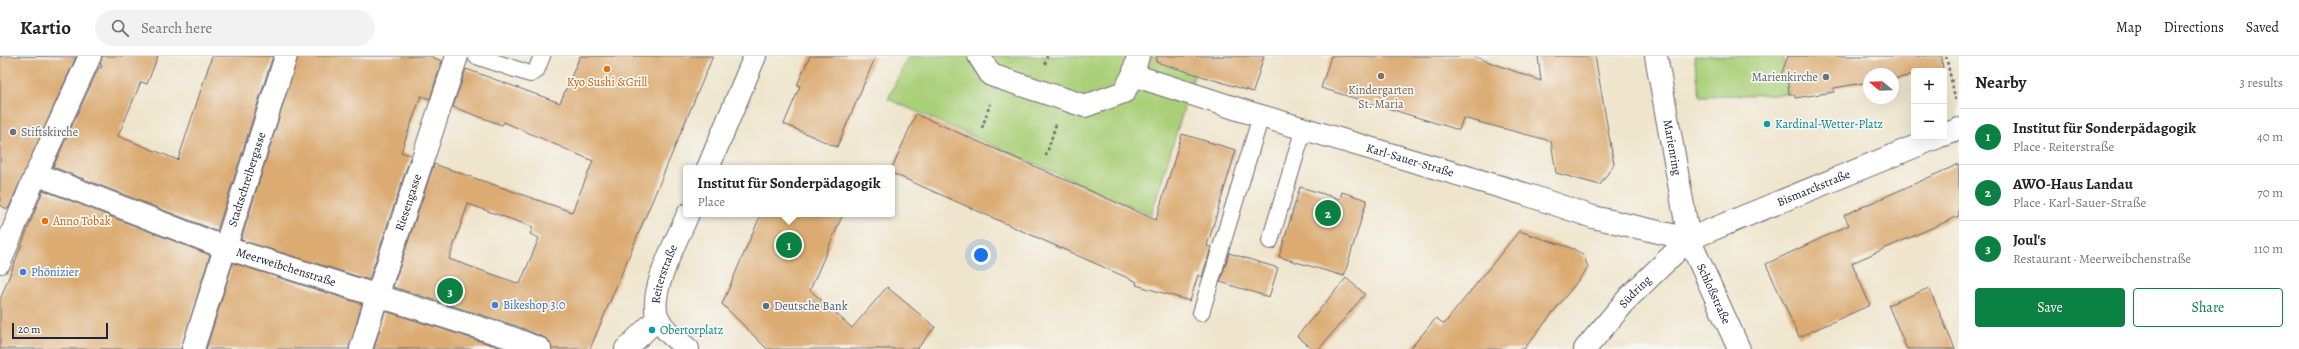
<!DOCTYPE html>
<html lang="en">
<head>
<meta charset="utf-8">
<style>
  body { margin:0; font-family:Alegreya,serif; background:#f2f2f2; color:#222 }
  .controls { position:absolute; right:12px; top:12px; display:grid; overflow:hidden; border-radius:4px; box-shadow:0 4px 16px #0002 }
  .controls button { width:36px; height:36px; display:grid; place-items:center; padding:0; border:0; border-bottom:1px solid #e0e0e0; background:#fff; color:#222; font:20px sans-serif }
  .compass { position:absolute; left:1863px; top:12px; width:36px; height:36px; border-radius:50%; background:#fff; box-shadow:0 4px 16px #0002; rotate:289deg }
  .scale { position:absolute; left:12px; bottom:10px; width:96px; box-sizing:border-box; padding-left:4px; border:2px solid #22223b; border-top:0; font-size:11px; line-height:14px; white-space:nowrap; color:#22223b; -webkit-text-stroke:3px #f6f6f2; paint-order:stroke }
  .you { position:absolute; left:981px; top:199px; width:14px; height:14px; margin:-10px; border:3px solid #fff; border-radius:50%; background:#1a73e8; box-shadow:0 0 0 6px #1a73e833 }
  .badge { display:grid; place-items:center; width:26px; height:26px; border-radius:50%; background:#0b8043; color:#fff; font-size:13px; font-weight:700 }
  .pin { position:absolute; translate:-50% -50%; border:2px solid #fff; box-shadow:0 1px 4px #0006 }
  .popup { position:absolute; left:683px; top:109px; width:212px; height:52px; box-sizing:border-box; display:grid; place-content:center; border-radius:4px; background:#fff; filter:drop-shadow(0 1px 3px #0005); font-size:13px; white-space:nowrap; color:#767676 }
  .popup b { font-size:15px; color:#222 }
  .popup::after { content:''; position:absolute; left:50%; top:100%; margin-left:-8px; border:8px solid transparent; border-top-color:#fff }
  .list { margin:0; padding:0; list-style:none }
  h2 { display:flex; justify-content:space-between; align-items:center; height:52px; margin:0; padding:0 16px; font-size:17px }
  h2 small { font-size:13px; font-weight:400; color:#767676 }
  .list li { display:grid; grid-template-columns:26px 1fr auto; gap:12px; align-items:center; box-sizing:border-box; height:56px; padding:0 16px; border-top:1px solid #e0e0e0 }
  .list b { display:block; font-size:15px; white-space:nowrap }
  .list p { margin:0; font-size:13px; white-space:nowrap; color:#767676 }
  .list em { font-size:13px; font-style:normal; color:#767676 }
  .actions { display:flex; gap:8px; padding:12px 16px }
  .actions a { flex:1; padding:9px 0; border:1px solid #0b8043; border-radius:4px; text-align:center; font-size:14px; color:#0b8043 }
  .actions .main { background:#0b8043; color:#fff }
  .icon { flex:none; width:22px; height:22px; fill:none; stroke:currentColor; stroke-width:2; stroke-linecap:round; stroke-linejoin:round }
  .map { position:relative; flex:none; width:1959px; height:293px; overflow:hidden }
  header { display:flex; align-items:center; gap:24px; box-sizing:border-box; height:56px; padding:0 20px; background:#fff; border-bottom:1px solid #e0e0e0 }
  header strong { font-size:19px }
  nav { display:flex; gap:22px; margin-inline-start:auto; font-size:14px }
  .search { width:280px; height:36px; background:#f2f2f2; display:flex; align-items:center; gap:10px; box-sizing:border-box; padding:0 14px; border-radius:22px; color:#767676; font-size:15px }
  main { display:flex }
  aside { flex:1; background:#fff }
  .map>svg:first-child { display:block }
  .green { fill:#abd07a; stroke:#66795a }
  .building { fill:#dbab72; fill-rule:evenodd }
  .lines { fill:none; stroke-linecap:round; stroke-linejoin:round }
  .lane-casing { stroke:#6a666e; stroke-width:18 }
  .street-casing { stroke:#6a666e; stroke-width:24 }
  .secondary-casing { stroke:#6a666e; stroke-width:24 }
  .path { stroke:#6a666e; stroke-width:2.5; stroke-dasharray:3 3; stroke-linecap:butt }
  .lane { stroke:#fff; stroke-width:16 }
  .street { stroke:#fff; stroke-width:22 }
  .secondary { stroke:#fff; stroke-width:22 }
  .food-dot { fill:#e8710a; stroke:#f6f6f2; stroke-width:1.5 }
  .education-dot { fill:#8d6e63; stroke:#f6f6f2; stroke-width:1.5 }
  .worship-dot { fill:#6b7280; stroke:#f6f6f2; stroke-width:1.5 }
  .culture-dot { fill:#0f9aa8; stroke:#f6f6f2; stroke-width:1.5 }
  .shop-dot { fill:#3f7fe0; stroke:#f6f6f2; stroke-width:1.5 }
  .service-dot { fill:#5c6f8a; stroke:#f6f6f2; stroke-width:1.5 }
  .labels { text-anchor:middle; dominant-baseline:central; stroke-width:3.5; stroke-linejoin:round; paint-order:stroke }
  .worship-label { font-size:12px; fill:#5b616d; stroke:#f6f6f2; text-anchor:end }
  .food-label { font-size:12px; fill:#c56008; stroke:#f6f6f2 }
  .education-label { font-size:12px; fill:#785e54; stroke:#f6f6f2 }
  .culture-label { font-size:12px; fill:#0d838f; stroke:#f6f6f2; text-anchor:start }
  .street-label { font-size:12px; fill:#22223b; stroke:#f6f6f2 }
  .shop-label { font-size:12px; fill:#366cbe; stroke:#f6f6f2; text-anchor:start }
  .service-label { font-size:12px; fill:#4e5e75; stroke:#f6f6f2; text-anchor:start }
</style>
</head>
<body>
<header>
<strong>Kartio</strong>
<div class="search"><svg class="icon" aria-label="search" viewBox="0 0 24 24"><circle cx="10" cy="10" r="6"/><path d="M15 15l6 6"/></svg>Search here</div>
<nav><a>Map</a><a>Directions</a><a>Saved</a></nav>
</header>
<main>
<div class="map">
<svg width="1959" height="293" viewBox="0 0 1959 293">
  <rect width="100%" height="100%" fill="#f6f6f2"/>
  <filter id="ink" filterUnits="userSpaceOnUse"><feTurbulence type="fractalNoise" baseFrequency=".025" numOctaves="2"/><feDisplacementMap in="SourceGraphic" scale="8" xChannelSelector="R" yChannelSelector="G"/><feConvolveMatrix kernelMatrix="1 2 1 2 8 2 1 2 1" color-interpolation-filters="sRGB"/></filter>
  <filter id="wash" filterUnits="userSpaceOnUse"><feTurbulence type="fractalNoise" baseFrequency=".012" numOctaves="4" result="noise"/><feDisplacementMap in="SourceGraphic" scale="16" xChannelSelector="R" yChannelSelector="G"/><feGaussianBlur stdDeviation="0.9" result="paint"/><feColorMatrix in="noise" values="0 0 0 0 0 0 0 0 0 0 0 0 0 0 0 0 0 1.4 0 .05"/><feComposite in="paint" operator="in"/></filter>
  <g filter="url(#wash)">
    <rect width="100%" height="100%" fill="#efe5cc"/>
    <!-- green -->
    <path class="green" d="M 908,0 L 1200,0 L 1151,159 L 888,43 Z
      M 1694,0 L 1783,0 L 1784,12 L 1782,18 L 1788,26 L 1789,38 L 1700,40 Z"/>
    <g id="blocks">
      <!-- building -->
      <path class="building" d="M 0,0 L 76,1 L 8,153 L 0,150 Z
        M 102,0 L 158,0 L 147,28 L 141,26 L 118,80 L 178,104 L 212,0 L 273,0 L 217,175 L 53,111 L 99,11 L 101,12 L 102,10 L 100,9 Z
        M 298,0 L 430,0 L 442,5 L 430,43 L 421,40 L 401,96 L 411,99 L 369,224 L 241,184 Z
        M 580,0 L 713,0 L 590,293 L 552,293 L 550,286 L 545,282 L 517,270 L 393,231 L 434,108 L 572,156 L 593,105 L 504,66 L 502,69 L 453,51 L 466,13 L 560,47 ZM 468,148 L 533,171 L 530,178 L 539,182 L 520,228 L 449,203 Z
        M 810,0 L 876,0 L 837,91 L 784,68 L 800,30 L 797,29 Z
        M 1157,0 L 1264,0 L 1253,36 L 1156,6 Z
        M 1331,0 L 1473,0 L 1541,25 L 1538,0 L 1595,0 L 1614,108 L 1600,129 L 1556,117 L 1551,85 L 1463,62 L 1459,74 L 1321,32 Z
        M 1788,0 L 1942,0 L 1943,15 L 1914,15 L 1914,19 L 1893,23 L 1893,18 L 1869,18 L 1869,26 L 1834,32 L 1834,36 L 1795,42 L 1794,38 L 1789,38 L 1788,28 L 1781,19 Z
        M 916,58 L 1156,164 L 1182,78 L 1236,94 L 1207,190 L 1211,191 L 1202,221 L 1198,219 L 1190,245 L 1136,229 L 1137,226 L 892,117 L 892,112 Z
        M 1959,108 L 1959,160 L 1852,207 L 1870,249 L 1799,281 L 1766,208 L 1849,169 L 1844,159 Z
        M 1300,131 L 1340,143 L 1342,136 L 1367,144 L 1344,220 L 1279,201 Z
        M 43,134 L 210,199 L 181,293 L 0,293 L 0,244 Z
        M 761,158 L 843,158 L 810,234 L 852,272 L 887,231 L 935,271 L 917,293 L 767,293 L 722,248 Z
        M 1519,175 L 1574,193 L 1584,200 L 1588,212 L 1524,293 L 1410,293 L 1436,262 L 1444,268 Z
        M 1229,197 L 1278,212 L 1269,241 L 1220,226 Z
        M 233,207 L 362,248 L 349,293 L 206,293 Z
        M 1346,222 L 1365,238 L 1319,293 L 1313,293 L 1297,280 Z
        M 1929,232 L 1955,293 L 1907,293 L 1888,249 Z
        M 385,255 L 505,293 L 374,293 Z"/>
    </g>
  </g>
  <g filter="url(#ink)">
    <use href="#blocks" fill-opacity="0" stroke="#6a666e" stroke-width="1"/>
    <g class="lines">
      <defs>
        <path id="lane" d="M 476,0 L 530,18 L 536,15 L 542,0
          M 1270,185 L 1304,72
          M 1201,257 L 1261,60"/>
        <g id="street">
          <path d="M 979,0 L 991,19 L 1085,50 L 1124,36 L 1133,19 L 1138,0"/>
          <path id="s1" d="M 1133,19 L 1244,55 L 1528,139 L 1593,161 L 1689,183"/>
          <path d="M 1944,79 L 1959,73"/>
          <path d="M 708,112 L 755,0"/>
          <path id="s2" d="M 36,118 L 226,192 L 512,282 L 540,293"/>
          <path d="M 0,206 L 36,118 L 90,0"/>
          <path id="s3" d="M 193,293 L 286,0"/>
          <path id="s4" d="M 361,293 L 377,240 L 457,0"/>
          <path d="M 626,293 L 658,262"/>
          <path id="s5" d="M 688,293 C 677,284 664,275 658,262 C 647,237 678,182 688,158"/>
          <path id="s6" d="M 1585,293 L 1630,240 L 1689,183 L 1938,81"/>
        </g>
        <g id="secondary">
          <path id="s7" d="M 1656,0 L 1689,183 L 1739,293"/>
        </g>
      </defs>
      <!-- lane casing -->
      <use href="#lane" class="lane-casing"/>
      <!-- street casing -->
      <use href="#street" class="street-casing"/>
      <!-- secondary casing -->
      <use href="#secondary" class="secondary-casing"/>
      <!-- path -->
      <path class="path" d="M 1946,0 L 1956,46
        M 1045,8 L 1047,0
        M 982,72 L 990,48
        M 1046,100 L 1056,68"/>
      <!-- lane -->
      <use href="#lane" class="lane"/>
      <!-- street -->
      <use href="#street" class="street"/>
      <!-- secondary -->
      <use href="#secondary" class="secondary"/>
    </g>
  </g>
  <!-- markers -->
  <g class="food-dot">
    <circle cx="607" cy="13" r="4"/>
    <circle cx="45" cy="165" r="4"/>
  </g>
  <circle class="education-dot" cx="1381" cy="20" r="4"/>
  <g class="worship-dot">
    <circle cx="1826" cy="21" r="4"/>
    <circle cx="13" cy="76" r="4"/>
  </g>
  <g class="culture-dot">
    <circle cx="1767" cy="68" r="4"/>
    <circle cx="652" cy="274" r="4"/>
  </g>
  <g class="shop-dot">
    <circle cx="23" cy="216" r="4"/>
    <circle cx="495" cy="249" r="4"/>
  </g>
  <circle class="service-dot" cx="766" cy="250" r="4"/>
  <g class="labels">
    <!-- worship labels -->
    <g class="worship-label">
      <text x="1818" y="21">Marienkirche</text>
      <text x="21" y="76" text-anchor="start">Stiftskirche</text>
    </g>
    <!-- food labels -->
    <g class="food-label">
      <text x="607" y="26">Kyo Sushi &amp;Grill</text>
      <text x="53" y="165" text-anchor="start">Anno Tobak</text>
    </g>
    <!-- education labels -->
    <g class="education-label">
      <text x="1381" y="34">Kindergarten<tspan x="1381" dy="14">St. Maria</tspan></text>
    </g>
    <!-- culture labels -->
    <g class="culture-label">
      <text x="1775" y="68">Kardinal-Wetter-Platz</text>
      <text x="660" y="274">Obertorplatz</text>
    </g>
    <!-- street labels -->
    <g class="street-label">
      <text stroke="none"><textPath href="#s7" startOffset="93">Marienring</textPath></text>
      <text stroke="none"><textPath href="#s1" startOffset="290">Karl-Sauer-Straße</textPath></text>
      <text stroke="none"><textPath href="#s3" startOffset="178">Stadtschreibergasse</textPath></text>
      <text stroke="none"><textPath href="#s6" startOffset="286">Bismarckstraße</textPath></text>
      <text stroke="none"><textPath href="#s4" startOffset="154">Riesengasse</textPath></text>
      <text stroke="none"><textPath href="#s2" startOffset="267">Meerweibchenstraße</textPath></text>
      <text stroke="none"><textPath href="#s5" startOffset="89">Reiterstraße</textPath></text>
      <text stroke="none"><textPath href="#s6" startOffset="76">Südring</textPath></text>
      <text stroke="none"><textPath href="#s7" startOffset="246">Schloßstraße</textPath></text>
    </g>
    <!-- shop labels -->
    <g class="shop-label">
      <text x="31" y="216">Phönizier</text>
      <text x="503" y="249">Bikeshop 3.0</text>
    </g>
    <!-- service labels -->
    <g class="service-label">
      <text x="774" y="250">Deutsche Bank</text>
    </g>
  </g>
</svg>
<div class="controls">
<button>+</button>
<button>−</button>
</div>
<svg class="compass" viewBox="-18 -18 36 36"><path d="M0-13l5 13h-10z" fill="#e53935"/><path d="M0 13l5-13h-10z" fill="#767676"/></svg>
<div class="scale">20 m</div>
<div class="you"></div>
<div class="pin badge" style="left:789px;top:189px">1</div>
<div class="popup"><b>Institut für Sonderpädagogik</b>Place</div>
<div class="pin badge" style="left:1328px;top:157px">2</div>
<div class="pin badge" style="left:450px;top:235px">3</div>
</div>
<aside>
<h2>Nearby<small>3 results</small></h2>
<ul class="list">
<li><span class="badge">1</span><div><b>Institut für Sonderpädagogik</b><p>Place · Reiterstraße</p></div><em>40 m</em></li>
<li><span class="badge">2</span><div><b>AWO-Haus Landau</b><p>Place · Karl-Sauer-Straße</p></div><em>70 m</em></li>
<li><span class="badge">3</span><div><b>Joul's</b><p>Restaurant · Meerweibchenstraße</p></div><em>110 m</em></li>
</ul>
<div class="actions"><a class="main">Save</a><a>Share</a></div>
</aside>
</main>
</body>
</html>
